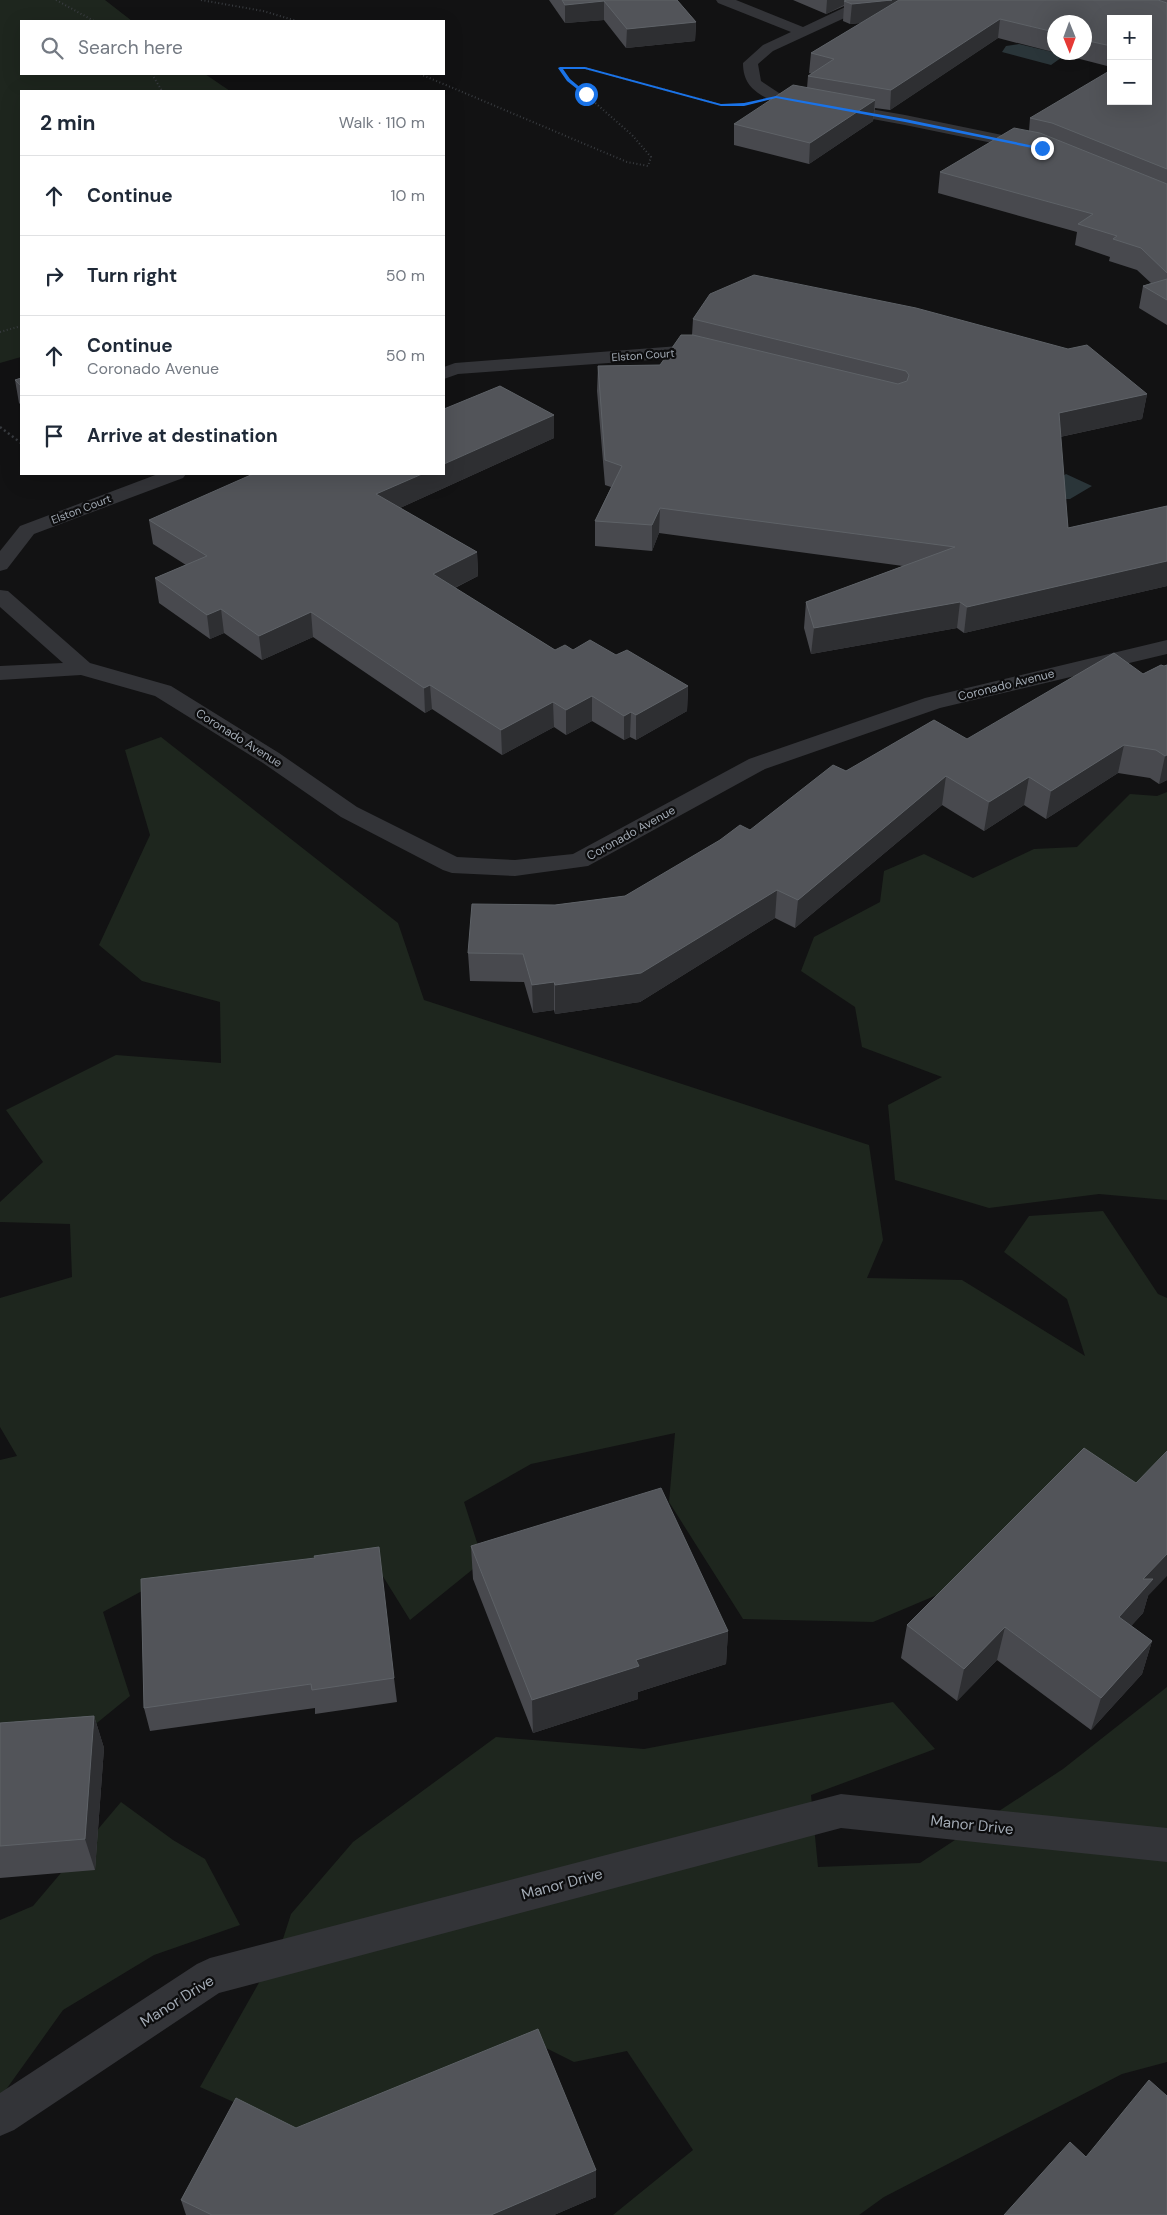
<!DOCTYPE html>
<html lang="en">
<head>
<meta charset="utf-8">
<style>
  body { margin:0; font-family:"DM Sans",sans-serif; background:#f2f2f3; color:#1f2937 }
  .controls { position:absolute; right:15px; top:15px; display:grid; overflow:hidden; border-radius:0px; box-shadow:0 5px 20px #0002 }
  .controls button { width:45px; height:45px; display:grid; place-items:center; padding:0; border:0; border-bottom:1px solid #e0e1e3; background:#fff; color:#1f2937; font:25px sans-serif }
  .compass { position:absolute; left:1047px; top:15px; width:45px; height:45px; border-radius:50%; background:#fff; box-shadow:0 5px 20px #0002; rotate:179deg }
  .stop { position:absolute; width:15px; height:15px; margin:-11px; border:4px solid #1a73e8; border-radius:50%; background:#fff }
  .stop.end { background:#1a73e8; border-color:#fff; box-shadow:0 1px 5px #0008 }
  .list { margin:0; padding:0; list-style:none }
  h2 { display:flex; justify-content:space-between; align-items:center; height:65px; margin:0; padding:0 20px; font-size:21px }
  h2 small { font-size:16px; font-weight:400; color:#747a83 }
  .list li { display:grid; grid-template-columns:32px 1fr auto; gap:15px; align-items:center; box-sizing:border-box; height:80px; padding:0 20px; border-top:1px solid #e0e1e3 }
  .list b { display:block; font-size:19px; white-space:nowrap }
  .list p { margin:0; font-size:16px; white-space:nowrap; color:#747a83 }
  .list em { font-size:16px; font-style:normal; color:#747a83 }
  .icon { flex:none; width:28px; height:28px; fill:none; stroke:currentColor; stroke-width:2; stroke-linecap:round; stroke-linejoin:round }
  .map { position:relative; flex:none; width:1167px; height:2215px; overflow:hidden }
  .search { position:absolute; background:#fff; box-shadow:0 5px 20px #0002; left:20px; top:20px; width:425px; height:55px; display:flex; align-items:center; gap:12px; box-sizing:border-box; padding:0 18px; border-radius:0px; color:#747a83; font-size:19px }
  .panel { position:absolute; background:#fff; box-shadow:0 5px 20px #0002; left:20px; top:90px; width:425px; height:385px; border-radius:0px }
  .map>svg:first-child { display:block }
  .green { fill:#1e261e }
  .water { fill:#2a3539 }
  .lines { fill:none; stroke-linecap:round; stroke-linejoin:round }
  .path-far1 { stroke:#393c40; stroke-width:2; stroke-dasharray:1 2.5; stroke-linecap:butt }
  .path { stroke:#393c40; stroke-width:2.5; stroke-dasharray:2 3; stroke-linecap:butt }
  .street { fill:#333438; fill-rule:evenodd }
  .wall { fill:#48494e; fill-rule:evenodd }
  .shaded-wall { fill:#2e2f32 }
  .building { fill:#525459; stroke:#5e6267 }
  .route { fill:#1a73e8 }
  .labels { text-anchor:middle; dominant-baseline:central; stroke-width:4.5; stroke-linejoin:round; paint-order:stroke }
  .far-street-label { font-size:11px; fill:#a3abb5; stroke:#0d0d0e }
  .street-label { font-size:12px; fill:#a3abb5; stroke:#0d0d0e }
  .near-street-label { font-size:15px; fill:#a3abb5; stroke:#0d0d0e }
</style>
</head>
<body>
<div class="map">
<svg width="1167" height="2215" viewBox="0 0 1167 2215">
  <rect width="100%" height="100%" fill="#121213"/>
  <!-- green -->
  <path class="green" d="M 0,0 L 105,0 L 132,21 L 21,21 L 21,74 L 205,74 L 230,91 L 21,91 L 21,357 L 0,363 Z
    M 161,737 L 398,923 L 424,1000 L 869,1145 L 883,1240 L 867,1278 L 962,1280 L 1085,1356 L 1067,1299 L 1004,1252 L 1029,1216 L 1103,1211 L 1158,1294 L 1167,1298 L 1167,1498 L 873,1622 L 743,1619 L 669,1502 L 675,1433 L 531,1464 L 464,1502 L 483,1561 L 410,1620 L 371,1557 L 168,1577 L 103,1612 L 130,1696 L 44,1766 L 0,1754 L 0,1460 L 17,1456 L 0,1427 L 0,1298 L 72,1277 L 70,1224 L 0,1222 L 0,1202 L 43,1162 L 6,1110 L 116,1055 L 221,1063 L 220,1002 L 142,981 L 99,945 L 150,835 L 125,750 Z
    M 1167,792 L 1167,1200 L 1099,1194 L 989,1208 L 895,1180 L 888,1105 L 942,1077 L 862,1047 L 855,1007 L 801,971 L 814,937 L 880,902 L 884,871 L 924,854 L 973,878 L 1034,849 L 1077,847 L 1130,794 L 1157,796 Z
    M 1167,1687 L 1167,2062 L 1122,2074 L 884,2197 L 859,2215 L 613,2215 L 693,2150 L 627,2051 L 574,2062 L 522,2036 L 310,2136 L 200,2087 L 282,1942 L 291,1914 L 353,1842 L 496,1737 L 644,1749 L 893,1702 L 935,1749 L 811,1795 L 818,1867 L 920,1863 L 1063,1769 Z
    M 121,1802 L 173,1840 L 205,1859 L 240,1925 L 154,1955 L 63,2010 L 0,2098 L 0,1920 L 33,1906 Z"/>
  <!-- water -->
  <path class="water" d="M 1019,44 L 1065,55 L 1051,65 L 1002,52 L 1006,46 Z
    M 1066,474 L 1092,486 L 1070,499 L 1028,500 Z"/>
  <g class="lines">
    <!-- path-far1 -->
    <path class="path-far1" d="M 56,0 L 94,21
      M 201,0 L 263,11 L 297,21
      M 152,74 L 162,91
      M 420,74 L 627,162 L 648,166 L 651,157 L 632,135 L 569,80 L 560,68 L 585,68 L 718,104
      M 0,332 L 21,326"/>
    <!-- path -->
    <path class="path" d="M 0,427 L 21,443"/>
    <!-- street -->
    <path class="street" d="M 716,0 L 736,0 L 803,27 L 860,0 L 879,0 L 877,3 L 773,51 L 758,64 L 761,81 L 779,93 L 905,115 L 1032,141 L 1038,143 L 1040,146 L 1038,149 L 1032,151 L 905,125 L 770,100 C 753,91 743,83 743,63 L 763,45 L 791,32 L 718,3 Z
      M 692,345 L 712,350 L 714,354 L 712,358 L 705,360 L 692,357 L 458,374 L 444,379 L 444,367 L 455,363 Z
      M 158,474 L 186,474 L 183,478 L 34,534 L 7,569 L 0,571 L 0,551 L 20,526 Z
      M 0,590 L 8,591 L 90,663 L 171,686 L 279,753 L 357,807 L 457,857 L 515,860 L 573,854 L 749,759 L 925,698 L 1167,640 L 1167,654 L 940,708 L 765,769 L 588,866 L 515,876 L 452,873 L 443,870 L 341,817 L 263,763 L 155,696 L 81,675 L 0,680 L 0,666 L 63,663 L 0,607 Z
      M 841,1794 L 1167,1828 L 1167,1862 L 841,1828 L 219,1993 L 14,2130 L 0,2136 L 0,2093 L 197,1964 L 210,1958 Z"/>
  </g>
  <!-- wall -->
  <path class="wall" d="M 549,0 L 677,0 L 696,22 L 695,41 L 626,48 L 604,20 L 565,23 Z
    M 793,0 L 1167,0 L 1167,325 L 1139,308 L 1143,286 L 1151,283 L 1137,270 L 1109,261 L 1110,257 L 1075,245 L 1077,232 L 938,193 L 940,172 L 1029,131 L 1030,118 L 1148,101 L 1148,19 L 1111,19 L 1111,67 L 998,38 L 890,110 L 875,108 L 873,121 L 809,164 L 734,145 L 734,124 L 807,88 L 808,76 L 812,74 L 809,73 L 811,53 L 861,23 L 850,24 L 843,21 L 844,6 L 826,14 ZM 1054,22 L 1084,22 L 1084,52 L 1054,52 Z
    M 693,319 L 1147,394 L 1142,419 L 1060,437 L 1068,528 L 1167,506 L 1167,586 L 964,633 L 957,628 L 811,654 L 804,628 L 806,602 L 903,566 L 659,533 L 652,551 L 595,546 L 595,521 L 611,487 L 605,485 L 597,391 L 598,366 L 660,365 L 692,335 Z
    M 21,378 L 21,405 L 19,403 L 15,380 Z
    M 554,415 L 554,438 L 400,508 L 477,552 L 478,576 L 455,588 L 555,650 L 573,650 L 616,655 L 688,686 L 687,711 L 636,740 L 630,737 L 624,740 L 592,721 L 566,735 L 554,727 L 502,755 L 432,709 L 425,713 L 313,637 L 262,660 L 224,633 L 210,639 L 159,603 L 155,578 L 186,565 L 153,544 L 149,520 L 444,474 Z
    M 1161,665 L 1167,780 L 1159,784 L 1150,778 L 1118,773 L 1046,819 L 1024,805 L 984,831 L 942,805 L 795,928 L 775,918 L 640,1002 L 555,1014 L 554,1010 L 533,1013 L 524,982 L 470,981 L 468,953 L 555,905 L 625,896 L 750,830 L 846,771 L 967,739 L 1143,674 Z
    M 471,1546 L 728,1631 L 726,1664 L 638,1692 L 638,1699 L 533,1733 L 473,1579 Z
    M 141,1579 L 394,1678 L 397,1702 L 315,1714 L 315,1708 L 150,1731 L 144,1708 Z
    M 1148,1596 L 1143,1613 L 1131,1626 L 1152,1641 L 1142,1674 L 1091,1730 L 997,1660 L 957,1701 L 901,1658 L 907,1625 Z
    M 94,1716 L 104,1748 L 95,1870 L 0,1878 L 0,1723 Z
    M 296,2128 L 596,2197 L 554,2215 L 186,2215 L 181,2200 Z"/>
  <!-- shaded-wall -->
  <path class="shaded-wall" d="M 827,0 L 856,0 L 844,1 L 844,5 L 826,14 Z
    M 892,0 L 901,0 L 899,19 L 850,24 L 852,4 Z
    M 604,1 L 604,20 L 565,23 L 565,5 Z
    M 1000,19 L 998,38 L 890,110 L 891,90 Z
    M 696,22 L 695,41 L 626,48 L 627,29 Z
    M 875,100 L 873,121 L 809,164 L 810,143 Z
    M 1147,394 L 1142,419 L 1055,438 L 1059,413 Z
    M 554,415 L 554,438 L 378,518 L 376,494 L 422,474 L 444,474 L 444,464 Z
    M 660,508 L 659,533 L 652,551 L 652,525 Z
    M 477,552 L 478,576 L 434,598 L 433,574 Z
    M 1167,561 L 1167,586 L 964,633 L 967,607 Z
    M 960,602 L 957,628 L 811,654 L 814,628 Z
    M 221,609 L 224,633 L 210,639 L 207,615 Z
    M 311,612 L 313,637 L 262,660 L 259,636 Z
    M 430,685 L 432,709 L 425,713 L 424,688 Z
    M 688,686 L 687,711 L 636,740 L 636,715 Z
    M 592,696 L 592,721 L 566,735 L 566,710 Z
    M 553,702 L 554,727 L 502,755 L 501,730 Z
    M 631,712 L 630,737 L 624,740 L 624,716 Z
    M 1124,745 L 1118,773 L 1046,819 L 1051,791 Z
    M 1167,755 L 1167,780 L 1159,784 L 1165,756 Z
    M 946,776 L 942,805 L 795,928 L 798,900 Z
    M 1029,777 L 1024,805 L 984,831 L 989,802 Z
    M 777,890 L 775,918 L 640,1002 L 555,1014 L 555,985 Z
    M 554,982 L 554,1010 L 533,1013 L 532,985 Z
    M 1167,1554 L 1167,1576 L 1148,1596 L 1143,1613 L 1109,1650 L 1119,1617 L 1143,1579 Z
    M 1005,1627 L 997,1660 L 957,1701 L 964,1669 Z
    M 728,1631 L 726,1664 L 638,1692 L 638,1699 L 533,1733 L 532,1700 L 636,1660 Z
    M 1152,1641 L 1142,1674 L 1091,1730 L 1101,1698 Z
    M 94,1716 L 104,1748 L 95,1870 L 85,1839 Z
    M 596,2170 L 596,2197 L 554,2215 L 491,2215 Z"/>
  <!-- building -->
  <path class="building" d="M 562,0 L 677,0 L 696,22 L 627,29 L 604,1 L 565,5 Z
    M 847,0 L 892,0 L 852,4 L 844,1 Z
    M 899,0 L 1158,0 L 1167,3 L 1167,169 L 1052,123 L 1030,118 L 1111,70 L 1111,101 L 1148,101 L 1148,19 L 1111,19 L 1111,46 L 1084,40 L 1084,22 L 1054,22 L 1054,32 L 1000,19 L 891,90 L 808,76 L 834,59 L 811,53 Z
    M 793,85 L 875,100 L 810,143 L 734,124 Z
    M 1014,128 L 1040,133 L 1167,184 L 1167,273 L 1141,248 L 1113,239 L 1117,236 L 1078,224 L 1093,214 L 940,172 Z
    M 754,275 L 916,308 L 1068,349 L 1087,345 L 1147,394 L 1059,413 L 1068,528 L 1167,506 L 1167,561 L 967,607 L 960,602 L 814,628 L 806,602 L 955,547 L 660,508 L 652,525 L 595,521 L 622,466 L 605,460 L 598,366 L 660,365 L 681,335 L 693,335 L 898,384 L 907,381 L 909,375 L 906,371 L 693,319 L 710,294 Z
    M 1167,279 L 1167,300 L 1143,286 Z
    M 21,378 L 21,386 L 15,380 Z
    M 500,386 L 554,415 L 444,464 L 444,409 Z
    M 253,474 L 422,474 L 376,494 L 477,552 L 433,574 L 555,650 L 565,645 L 573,650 L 590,640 L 616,655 L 627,650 L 688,686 L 636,715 L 631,712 L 624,716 L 592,696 L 566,710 L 553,702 L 501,730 L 430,685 L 424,688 L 311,612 L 259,636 L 221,609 L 207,615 L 155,578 L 207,556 L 149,520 Z
    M 1114,653 L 1143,674 L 1161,665 L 1164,666 L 1167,665 L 1167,755 L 1165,756 L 1156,750 L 1124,745 L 1051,791 L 1029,777 L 989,802 L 946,776 L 798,900 L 777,890 L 641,973 L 555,985 L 554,982 L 532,985 L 523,954 L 468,953 L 472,904 L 555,905 L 625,896 L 720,840 L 740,825 L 750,830 L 833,765 L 846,771 L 934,720 L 967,739 Z
    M 1084,1448 L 1136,1483 L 1167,1451 L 1167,1554 L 1143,1579 L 1153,1579 L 1119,1617 L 1152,1641 L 1101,1698 L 1005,1627 L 964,1669 L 907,1625 Z
    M 661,1488 L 728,1631 L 636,1660 L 639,1666 L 532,1700 L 471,1546 Z
    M 379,1547 L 394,1678 L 312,1690 L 311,1684 L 144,1708 L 141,1579 L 315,1558 L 314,1556 Z
    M 94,1716 L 85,1839 L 0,1846 L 0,1723 Z
    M 538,2029 L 596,2170 L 491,2215 L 212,2215 L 181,2200 L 236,2098 L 296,2128 Z
    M 1149,2080 L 1167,2096 L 1167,2215 L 1004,2215 L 1070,2142 L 1086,2157 Z"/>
  <!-- route -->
  <path class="route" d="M 560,67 L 585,67 L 721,104 L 744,103 L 776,96 L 905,119 L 1044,148 L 1042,150 L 905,122 L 776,98 L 744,106 L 721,106 L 585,69 L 563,69 L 570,79 L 588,94 L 586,96 L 567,81 L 558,68 Z"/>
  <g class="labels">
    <!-- far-street labels -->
    <g class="far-street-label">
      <text transform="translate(643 355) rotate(-4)">Elston Court</text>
      <text transform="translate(81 509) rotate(-21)">Elston Court</text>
    </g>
    <!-- street labels -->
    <g class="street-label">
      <text transform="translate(1006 685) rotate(-14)">Coronado Avenue</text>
      <text transform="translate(239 738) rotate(32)">Coronado Avenue</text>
      <text transform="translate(631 833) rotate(-29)">Coronado Avenue</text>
    </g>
    <!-- near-street labels -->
    <g class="near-street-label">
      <text transform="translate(972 1825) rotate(6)">Manor Drive</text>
      <text transform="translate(562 1884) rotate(-15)">Manor Drive</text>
      <text transform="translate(177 2001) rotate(-32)">Manor Drive</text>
    </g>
  </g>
</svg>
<div class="controls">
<button>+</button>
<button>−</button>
</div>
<svg class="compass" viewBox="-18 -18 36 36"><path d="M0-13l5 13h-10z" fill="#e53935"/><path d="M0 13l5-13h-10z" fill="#747a83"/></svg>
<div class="stop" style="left:586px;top:94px"></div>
<div class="stop end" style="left:1042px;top:148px"></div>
<div class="search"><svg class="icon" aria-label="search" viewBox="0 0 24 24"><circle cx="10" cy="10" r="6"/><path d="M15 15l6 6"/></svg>Search here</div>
<section class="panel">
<h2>2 min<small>Walk · 110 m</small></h2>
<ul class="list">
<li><svg class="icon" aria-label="ahead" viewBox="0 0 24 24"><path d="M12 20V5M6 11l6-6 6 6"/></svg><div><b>Continue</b></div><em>10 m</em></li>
<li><svg class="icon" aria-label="right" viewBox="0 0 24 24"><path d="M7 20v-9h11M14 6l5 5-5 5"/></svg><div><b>Turn right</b></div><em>50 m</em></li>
<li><svg class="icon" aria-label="ahead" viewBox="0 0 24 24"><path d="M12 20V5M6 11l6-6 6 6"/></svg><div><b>Continue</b><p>Coronado Avenue</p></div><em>50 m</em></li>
<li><svg class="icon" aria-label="arrive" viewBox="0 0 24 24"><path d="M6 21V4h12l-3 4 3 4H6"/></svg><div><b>Arrive at destination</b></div></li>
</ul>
</section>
</div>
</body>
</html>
